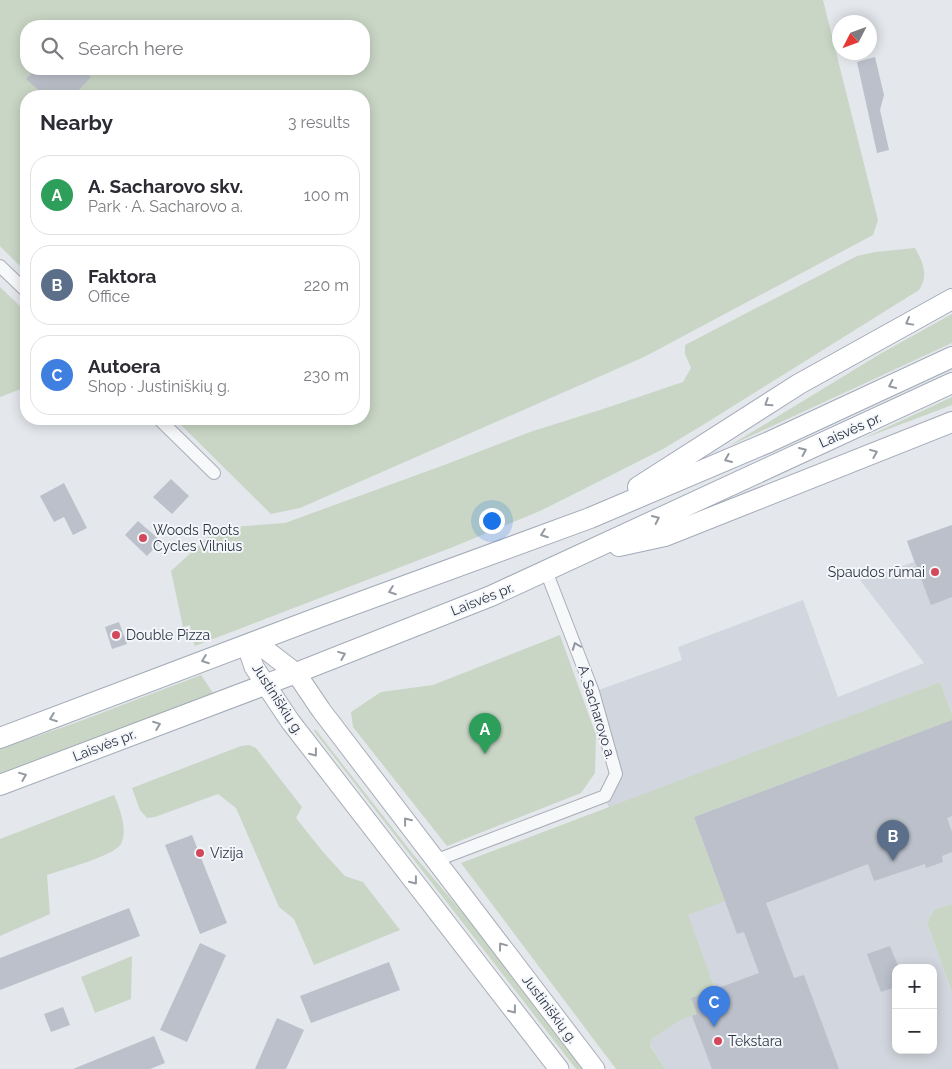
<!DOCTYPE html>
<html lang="en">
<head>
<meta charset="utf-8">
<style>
  body { margin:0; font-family:Raleway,sans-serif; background:#f2f2f3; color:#2b2b33 }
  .controls { position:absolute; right:15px; bottom:15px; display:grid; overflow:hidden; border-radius:10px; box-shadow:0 2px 12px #0003 }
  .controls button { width:45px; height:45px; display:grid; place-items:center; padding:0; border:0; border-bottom:1px solid #e1e1e2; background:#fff; color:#2b2b33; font:25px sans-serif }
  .compass { position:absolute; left:832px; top:15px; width:45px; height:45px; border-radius:50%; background:#fff; box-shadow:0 2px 12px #0003; rotate:228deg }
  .you { position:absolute; left:491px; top:520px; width:18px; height:18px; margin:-12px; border:4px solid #fff; border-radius:50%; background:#1a73e8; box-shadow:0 0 0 8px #1a73e833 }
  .badge { display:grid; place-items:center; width:32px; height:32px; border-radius:50%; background:#d1495b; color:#fff; font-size:16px; font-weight:700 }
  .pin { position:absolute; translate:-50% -41px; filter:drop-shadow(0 1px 2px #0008) }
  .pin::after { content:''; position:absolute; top:26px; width:18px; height:15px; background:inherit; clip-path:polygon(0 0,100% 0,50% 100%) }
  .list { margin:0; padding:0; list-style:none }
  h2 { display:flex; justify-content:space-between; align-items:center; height:65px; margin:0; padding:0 20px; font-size:21px }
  h2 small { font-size:16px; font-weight:400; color:#7c7c81 }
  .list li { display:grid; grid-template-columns:32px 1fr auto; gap:15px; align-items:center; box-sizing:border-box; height:80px; margin:0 10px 10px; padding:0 10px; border:1px solid #e1e1e2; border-radius:20px }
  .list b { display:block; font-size:19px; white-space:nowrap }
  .list p { margin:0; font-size:16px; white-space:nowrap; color:#7c7c81 }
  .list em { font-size:16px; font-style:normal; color:#7c7c81 }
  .icon { flex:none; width:28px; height:28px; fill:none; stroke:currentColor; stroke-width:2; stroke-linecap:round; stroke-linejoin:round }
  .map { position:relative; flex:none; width:952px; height:1069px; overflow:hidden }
  .search { position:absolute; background:#fff; box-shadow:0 2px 12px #0003; left:20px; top:20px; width:350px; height:55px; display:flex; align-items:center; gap:12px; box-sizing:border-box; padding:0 18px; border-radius:20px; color:#7c7c81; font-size:19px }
  .panel { position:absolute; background:#fff; box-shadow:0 2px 12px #0003; left:20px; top:90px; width:350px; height:335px; border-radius:20px }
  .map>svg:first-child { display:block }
  .built { fill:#d2d6de; fill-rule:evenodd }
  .green { fill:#c9d6c5; fill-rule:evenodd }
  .building { fill:#bbc0ca }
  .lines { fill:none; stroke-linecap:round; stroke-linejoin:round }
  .street-casing { stroke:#a9aeb7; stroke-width:14 }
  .secondary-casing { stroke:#a9aeb7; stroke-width:21 }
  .primary-casing { stroke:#a3abb8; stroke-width:22 }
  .street { stroke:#f7f8fa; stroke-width:12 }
  .secondary { stroke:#fff; stroke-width:19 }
  .primary { stroke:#fff; stroke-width:20 }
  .oneway { stroke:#959aa2 }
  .oneway2 { stroke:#9196a0 }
  .poi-dot { fill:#d1495b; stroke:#f4f6f9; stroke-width:2 }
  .labels { text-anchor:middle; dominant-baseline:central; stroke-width:4; stroke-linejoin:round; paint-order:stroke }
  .street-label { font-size:14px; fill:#2b3445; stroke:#f4f6f9 }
  .poi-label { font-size:14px; fill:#2b3445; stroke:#f4f6f9; text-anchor:start }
</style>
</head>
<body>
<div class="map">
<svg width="952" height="1069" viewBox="0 0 952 1069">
  <rect width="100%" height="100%" fill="#e4e7ec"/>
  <!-- built -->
  <path class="built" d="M 952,525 L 952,714 L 940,682 L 609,808 L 605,796 L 616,774 L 593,692 L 682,660 L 678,647 L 803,600 L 838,697 L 924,663 L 860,580 L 914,562 L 907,541 Z
    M 952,720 L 952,904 L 934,910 L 927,923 L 952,992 L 952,1069 L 665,1069 L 650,1044 L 652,1039 L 681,1020 L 696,1014 L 691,998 L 715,989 L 687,915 L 725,900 L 694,817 ZM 896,968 L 933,968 L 933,1050 L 896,1050 Z"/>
  <!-- green -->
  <path class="green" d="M 0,0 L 823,0 L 878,220 L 873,235 L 644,357 L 300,508 L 271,514 L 175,419 L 364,419 L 364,96 L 26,96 L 26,272 L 0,246 ZM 26,26 L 364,26 L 364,69 L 26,69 Z
    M 915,248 C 923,262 929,276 919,290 L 706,423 L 663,449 L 580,491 L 540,511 L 453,547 L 195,646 L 192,639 L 190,625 L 183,627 L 171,571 L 218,528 L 285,523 L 447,464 L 530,432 L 603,409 L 683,382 L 691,368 L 685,354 L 685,345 L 857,256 L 875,252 Z
    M 0,287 L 26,312 L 26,387 L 0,397 Z
    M 952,314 L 952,343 L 729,446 L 880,354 Z
    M 952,397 L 952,405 L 862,439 Z
    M 560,635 L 596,735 L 595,773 L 581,793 L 447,846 L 353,727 L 351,712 L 381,692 L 433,685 Z
    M 201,675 L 213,693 L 0,775 L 0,749 L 75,723 Z
    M 940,682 L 952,714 L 952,720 L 694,817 L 725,901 L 688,915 L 715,989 L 691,998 L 697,1014 L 681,1020 L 652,1039 L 650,1045 L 665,1069 L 616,1069 L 461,863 Z
    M 315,729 L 412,853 L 479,932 L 584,1069 L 576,1069 L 314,731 Z
    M 249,745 L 256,748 L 302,807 L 296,818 L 323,852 L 345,876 L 363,882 L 400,930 L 314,965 L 294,919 L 279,907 L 236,808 L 218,794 L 155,817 L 147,818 L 140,810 L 132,788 L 241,746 Z
    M 114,795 C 120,809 128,829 121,844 C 114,856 61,870 47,875 L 50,914 L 0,936 L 0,839 Z
    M 952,904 L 952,992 L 927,923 L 934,910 Z
    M 132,956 L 131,999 L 95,1013 L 81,977 Z"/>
  <!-- building -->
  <path class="building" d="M 875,57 L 884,95 L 880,110 L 889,150 L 877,153 L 857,62 Z
    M 36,69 L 82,69 L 91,77 L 73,96 L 45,96 L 26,79 Z
    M 171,479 L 189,496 L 172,514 L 153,497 Z
    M 64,483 L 87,528 L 73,535 L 64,517 L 54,522 L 40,496 Z
    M 138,521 L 161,541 L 147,556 L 125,535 Z
    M 952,525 L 952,597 L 931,605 L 907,541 Z
    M 119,622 L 127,644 L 112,649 L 105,627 Z
    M 952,720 L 952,816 L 947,818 L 952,832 L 952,852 L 942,856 L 943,862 L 926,868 L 925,864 L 874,881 L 868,864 L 766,903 L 794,978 L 804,975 L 839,1069 L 712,1069 L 692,1016 L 697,1014 L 691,998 L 759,973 L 744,932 L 737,934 L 694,817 Z
    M 192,835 L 227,923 L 200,934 L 165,845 Z
    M 129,908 L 140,936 L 0,990 L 0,958 Z
    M 200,943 L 226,955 L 187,1042 L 160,1030 Z
    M 890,946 L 899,968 L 896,968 L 896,987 L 881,992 L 867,954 Z
    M 389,962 L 400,990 L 311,1023 L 300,996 Z
    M 63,1007 L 70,1025 L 51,1032 L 44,1014 Z
    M 277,1018 L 304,1030 L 286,1069 L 255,1069 Z
    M 154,1036 L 165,1063 L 150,1069 L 73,1069 Z"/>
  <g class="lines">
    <defs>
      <path id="street" d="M 0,266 L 26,291
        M 159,419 L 214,473
        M 437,860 L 605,796 L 616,774 L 593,692 L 546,571"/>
      <path id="secondary" d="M 559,1069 L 290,721 L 254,667 L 250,655 L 251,643 L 266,650 L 296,673 L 321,710 L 595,1069"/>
      <path id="primary" d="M 638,487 L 799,384 L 952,299
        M 619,546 L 665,536 L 952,422
        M 0,738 L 317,618 L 590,518 L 769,442 L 952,357
        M 0,785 L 296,673 L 491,596 L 952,383"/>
    </defs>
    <!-- street casing -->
    <use href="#street" class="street-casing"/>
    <!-- secondary casing -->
    <use href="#secondary" class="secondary-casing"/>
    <!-- primary casing -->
    <use href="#primary" class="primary-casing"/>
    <!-- street -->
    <use href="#street" class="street"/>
    <!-- secondary -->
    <use href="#secondary" class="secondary"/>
    <!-- primary -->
    <use href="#primary" class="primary"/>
  </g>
  <!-- one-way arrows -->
  <defs><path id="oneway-chevron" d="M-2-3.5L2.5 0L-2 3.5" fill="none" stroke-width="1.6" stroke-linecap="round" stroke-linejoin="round" transform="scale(1.25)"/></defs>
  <g class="oneway">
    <use href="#oneway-chevron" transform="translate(909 322) rotate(151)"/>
    <use href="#oneway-chevron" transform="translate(892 385) rotate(155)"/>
    <use href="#oneway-chevron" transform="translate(768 403) rotate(147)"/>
    <use href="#oneway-chevron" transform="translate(803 451) rotate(-24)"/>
    <use href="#oneway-chevron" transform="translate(874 453) rotate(-22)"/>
    <use href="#oneway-chevron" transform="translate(728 459) rotate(157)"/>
    <use href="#oneway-chevron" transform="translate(656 519) rotate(-25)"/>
    <use href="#oneway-chevron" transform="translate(544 534) rotate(160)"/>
    <use href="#oneway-chevron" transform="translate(392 591) rotate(160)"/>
    <use href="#oneway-chevron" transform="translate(342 655) rotate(-22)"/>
    <use href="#oneway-chevron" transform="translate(205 660) rotate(160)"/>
    <use href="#oneway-chevron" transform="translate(53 718) rotate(159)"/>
    <use href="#oneway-chevron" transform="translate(157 725) rotate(-21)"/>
    <use href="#oneway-chevron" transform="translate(314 753) rotate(52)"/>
    <use href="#oneway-chevron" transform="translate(23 776) rotate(-22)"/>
    <use href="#oneway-chevron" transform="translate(407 821) rotate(-128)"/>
    <use href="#oneway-chevron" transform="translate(414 881) rotate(52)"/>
    <use href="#oneway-chevron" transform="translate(502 946) rotate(-127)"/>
    <use href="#oneway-chevron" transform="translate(513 1010) rotate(52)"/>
  </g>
  <use class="oneway2" href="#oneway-chevron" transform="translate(576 646) rotate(-111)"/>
  <!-- markers -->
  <g class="poi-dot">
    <circle cx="143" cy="538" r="5"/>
    <circle cx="935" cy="572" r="5"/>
    <circle cx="116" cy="635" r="5"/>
    <circle cx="200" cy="853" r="5"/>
    <circle cx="718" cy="1041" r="5"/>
  </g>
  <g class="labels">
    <!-- street labels -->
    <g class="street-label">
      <text transform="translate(850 430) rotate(-24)">Laisvės pr.</text>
      <text transform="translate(482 599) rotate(-22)">Laisvės pr.</text>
      <text transform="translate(278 699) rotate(57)">Justiniškių g.</text>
      <text transform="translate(597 712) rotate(73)">A. Sacharovo a.</text>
      <text transform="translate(104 745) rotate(-21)">Laisvės pr.</text>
      <text transform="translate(550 1009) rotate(53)">Justiniškių g.</text>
    </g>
    <!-- poi labels -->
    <g class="poi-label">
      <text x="153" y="530">Woods Roots<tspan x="153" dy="16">Cycles Vilnius</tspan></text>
      <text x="925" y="572" text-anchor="end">Spaudos rūmai</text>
      <text x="126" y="635">Double Pizza</text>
      <text x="210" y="853">Vizija</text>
      <text x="728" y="1041">Tekstara</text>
    </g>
  </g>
</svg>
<div class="controls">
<button>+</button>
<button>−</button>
</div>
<svg class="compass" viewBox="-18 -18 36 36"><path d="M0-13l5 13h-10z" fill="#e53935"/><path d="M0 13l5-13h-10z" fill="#7c7c81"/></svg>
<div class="you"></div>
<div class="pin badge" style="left:485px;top:754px;background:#2e9e5b">A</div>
<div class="pin badge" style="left:893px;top:861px;background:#5c6f8a">B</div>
<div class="pin badge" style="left:714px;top:1027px;background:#3f7fe0">C</div>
<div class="search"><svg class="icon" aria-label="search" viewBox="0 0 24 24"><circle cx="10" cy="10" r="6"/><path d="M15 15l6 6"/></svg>Search here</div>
<section class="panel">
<h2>Nearby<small>3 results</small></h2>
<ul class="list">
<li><span class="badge" style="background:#2e9e5b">A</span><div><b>A. Sacharovo skv.</b><p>Park · A. Sacharovo a.</p></div><em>100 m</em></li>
<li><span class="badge" style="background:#5c6f8a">B</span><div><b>Faktora</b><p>Office</p></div><em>220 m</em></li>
<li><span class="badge" style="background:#3f7fe0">C</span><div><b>Autoera</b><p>Shop · Justiniškių g.</p></div><em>230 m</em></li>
</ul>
</section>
</div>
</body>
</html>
